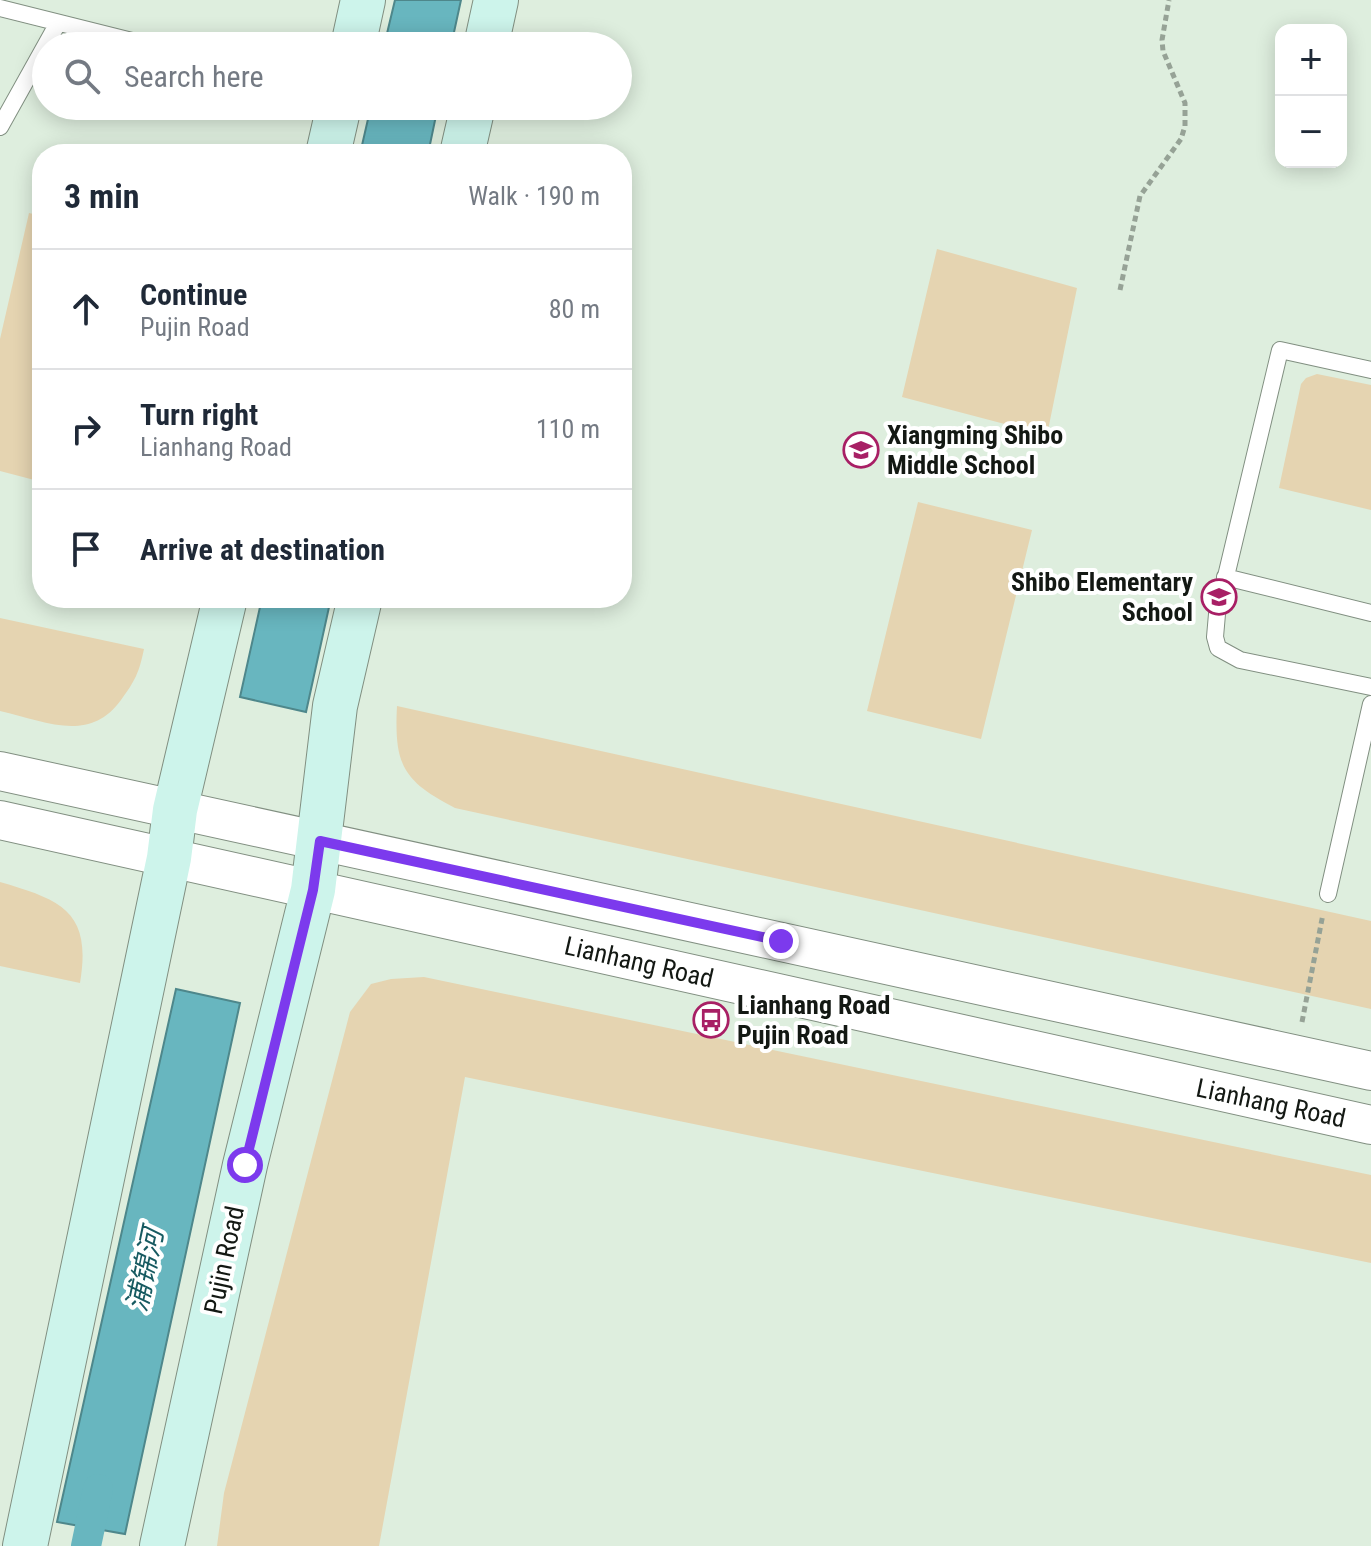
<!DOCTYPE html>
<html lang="en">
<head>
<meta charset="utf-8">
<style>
  body { margin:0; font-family:"Roboto Condensed","Noto Sans SC",sans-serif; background:#f2f2f3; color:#1f2937 }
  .controls { position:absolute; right:24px; top:24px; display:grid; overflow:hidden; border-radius:16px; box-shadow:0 4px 20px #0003 }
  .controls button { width:72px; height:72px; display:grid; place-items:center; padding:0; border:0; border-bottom:2px solid #e0e1e3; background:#fff; color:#1f2937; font:40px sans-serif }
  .stop { position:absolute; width:24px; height:24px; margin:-18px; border:6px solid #7c3aed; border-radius:50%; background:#fff }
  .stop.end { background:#7c3aed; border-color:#fff; box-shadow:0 2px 8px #0008 }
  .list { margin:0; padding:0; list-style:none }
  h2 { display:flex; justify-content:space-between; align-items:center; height:104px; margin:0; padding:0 32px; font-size:34px }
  h2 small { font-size:26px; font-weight:400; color:#747a83 }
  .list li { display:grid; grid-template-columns:52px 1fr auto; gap:24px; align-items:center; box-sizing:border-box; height:120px; padding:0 32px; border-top:2px solid #e0e1e3 }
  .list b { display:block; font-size:30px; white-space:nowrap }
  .list p { margin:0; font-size:26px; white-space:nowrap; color:#747a83 }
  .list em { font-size:26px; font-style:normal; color:#747a83 }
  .icon { flex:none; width:44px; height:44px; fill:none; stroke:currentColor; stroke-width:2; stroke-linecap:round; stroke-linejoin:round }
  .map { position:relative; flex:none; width:1371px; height:1546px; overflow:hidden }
  .search { position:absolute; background:#fff; box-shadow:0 4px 20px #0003; left:32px; top:32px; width:600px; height:88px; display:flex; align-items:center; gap:20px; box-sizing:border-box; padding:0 28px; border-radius:44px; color:#747a83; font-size:30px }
  .panel { position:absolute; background:#fff; box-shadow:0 4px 20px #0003; left:32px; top:144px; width:600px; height:464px; border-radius:32px }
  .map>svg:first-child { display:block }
  .green { fill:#e5d4b1 }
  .water { fill:#68b6bf; stroke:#4e878b; stroke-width:2 }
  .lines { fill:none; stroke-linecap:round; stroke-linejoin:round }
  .canal { stroke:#68b6bf; stroke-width:30 }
  .service-casing { stroke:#818f81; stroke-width:18 }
  .tertiary-casing { stroke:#818f81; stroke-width:40 }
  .secondary-casing { stroke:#818f81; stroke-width:46 }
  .path { stroke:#96a296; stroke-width:5; stroke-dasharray:6 4; stroke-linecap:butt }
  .service { stroke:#fff; stroke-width:16 }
  .tertiary { stroke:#fff; stroke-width:38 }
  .secondary { stroke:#cdf4eb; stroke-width:44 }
  .route { stroke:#7c3aed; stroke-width:10 }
  .labels { text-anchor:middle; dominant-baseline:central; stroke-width:8; stroke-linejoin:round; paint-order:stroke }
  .poi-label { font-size:26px; font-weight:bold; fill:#131813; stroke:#fff; text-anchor:start }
  .street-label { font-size:26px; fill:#131813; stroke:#fff }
  .water-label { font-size:28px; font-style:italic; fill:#175a61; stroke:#fff }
</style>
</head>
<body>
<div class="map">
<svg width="1371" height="1546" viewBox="0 0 1371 1546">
  <rect width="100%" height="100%" fill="#deeede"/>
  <!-- green -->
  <path class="green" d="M 29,213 L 42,216 L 42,482 L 0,471 L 0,339 Z
    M 937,249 L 1077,288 L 1047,435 L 902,397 Z
    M 1317,374 L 1371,385 L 1371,510 L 1279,488 L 1301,384 L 1306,378 Z
    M 918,502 L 1032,530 L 981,739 L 867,711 Z
    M 0,618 L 144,649 C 139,673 135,681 121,700 C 89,744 45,721 0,711 Z
    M 397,706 L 1371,921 L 1371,1009 L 455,808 C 403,781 394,765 397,706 Z
    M 0,882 C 62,900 92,912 80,983 L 0,966 Z
    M 424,977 L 1371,1175 L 1371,1263 L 465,1077 L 379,1546 L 217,1546 L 224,1493 L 350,1012 L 371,984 L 391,979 Z"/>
  <!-- water -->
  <path class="water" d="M 395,0 L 461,0 L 451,46 L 384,46 Z
    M 371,106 L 438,106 L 428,154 L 360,154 Z
    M 262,598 L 331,598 L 306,712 L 240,697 Z
    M 176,989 L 240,1003 L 125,1534 L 57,1522 Z"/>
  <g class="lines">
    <!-- canal -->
    <path class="canal" d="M 86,1546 L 98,1489"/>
    <defs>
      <path id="service" d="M 0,8 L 152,46
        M 0,127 L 58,23
        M 1371,370 L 1280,350 L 1217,614 L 1215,637 L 1218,648 L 1240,660 L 1371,687
        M 1225,577 L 1371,613
        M 1328,894 L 1371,704"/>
      <path id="tertiary" d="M 0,771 L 1371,1071
        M 0,820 L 1371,1125"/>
      <path id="secondary" d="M 353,46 L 363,0
        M 486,46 L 496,0
        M 328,154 L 339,106
        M 462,154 L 473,106
        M 25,1546 L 169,858 L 175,810 L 225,598
        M 162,1546 L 245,1165 L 313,890 L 335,706 L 360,598"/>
    </defs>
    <!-- service casing -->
    <use href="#service" class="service-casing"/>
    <!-- tertiary casing -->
    <use href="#tertiary" class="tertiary-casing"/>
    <!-- secondary casing -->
    <use href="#secondary" class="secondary-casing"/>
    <!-- path -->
    <path class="path" d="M 1120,290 L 1140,196 L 1181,139 L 1185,126 L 1185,103 L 1163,51 L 1162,40 L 1169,0
      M 1302,1022 L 1323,914"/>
    <!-- service -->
    <use href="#service" class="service"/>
    <!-- tertiary -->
    <use href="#tertiary" class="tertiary"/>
    <!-- secondary -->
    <use href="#secondary" class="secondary"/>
  </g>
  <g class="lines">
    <!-- route -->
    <path class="route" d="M 245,1165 L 313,890 L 320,841 L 781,941"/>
  </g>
  <!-- icons -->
  <defs>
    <symbol id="school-ring" viewBox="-11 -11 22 22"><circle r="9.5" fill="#fff" stroke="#a81f65" stroke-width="1.5"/><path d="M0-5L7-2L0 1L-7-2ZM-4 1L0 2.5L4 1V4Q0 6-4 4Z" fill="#a81f65"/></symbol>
    <symbol id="bus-ring" viewBox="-11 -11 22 22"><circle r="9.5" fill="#fff" stroke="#a81f65" stroke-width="1.5"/><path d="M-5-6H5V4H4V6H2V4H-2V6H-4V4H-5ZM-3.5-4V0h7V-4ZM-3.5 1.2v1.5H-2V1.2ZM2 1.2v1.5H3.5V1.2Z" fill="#a81f65"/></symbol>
  </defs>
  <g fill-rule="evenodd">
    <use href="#school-ring" x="841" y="430" width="40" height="40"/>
    <use href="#school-ring" x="1199" y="577" width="40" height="40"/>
    <use href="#bus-ring" x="691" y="1000" width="40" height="40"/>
  </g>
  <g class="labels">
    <!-- poi labels -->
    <g class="poi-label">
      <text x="887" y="435">Xiangming Shibo<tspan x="887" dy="30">Middle School</tspan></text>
      <text x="1193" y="582" text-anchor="end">Shibo Elementary<tspan x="1193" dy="30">School</tspan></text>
      <text x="737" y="1005">Lianhang Road<tspan x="737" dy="30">Pujin Road</tspan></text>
    </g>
    <!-- street labels -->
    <g class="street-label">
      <text transform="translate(639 962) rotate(13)">Lianhang Road</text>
      <text transform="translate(1271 1103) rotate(12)">Lianhang Road</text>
      <text transform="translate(224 1260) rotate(-78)">Pujin Road</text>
    </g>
    <!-- water labels -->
    <g class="water-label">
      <text transform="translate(145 1270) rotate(-78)">浦锦河</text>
    </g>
  </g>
</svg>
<div class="controls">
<button>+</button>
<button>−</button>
</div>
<div class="stop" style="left:245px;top:1165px"></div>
<div class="stop end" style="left:781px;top:941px"></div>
<div class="search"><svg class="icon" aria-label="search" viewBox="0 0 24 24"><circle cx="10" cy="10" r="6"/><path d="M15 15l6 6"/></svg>Search here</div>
<section class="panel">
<h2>3 min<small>Walk · 190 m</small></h2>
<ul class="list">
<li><svg class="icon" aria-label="ahead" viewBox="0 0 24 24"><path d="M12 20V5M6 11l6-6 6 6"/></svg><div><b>Continue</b><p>Pujin Road</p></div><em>80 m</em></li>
<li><svg class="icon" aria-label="right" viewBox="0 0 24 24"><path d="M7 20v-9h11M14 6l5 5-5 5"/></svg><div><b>Turn right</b><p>Lianhang Road</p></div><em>110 m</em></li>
<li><svg class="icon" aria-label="arrive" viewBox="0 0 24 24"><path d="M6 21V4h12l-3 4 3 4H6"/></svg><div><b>Arrive at destination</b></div></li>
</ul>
</section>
</div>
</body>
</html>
